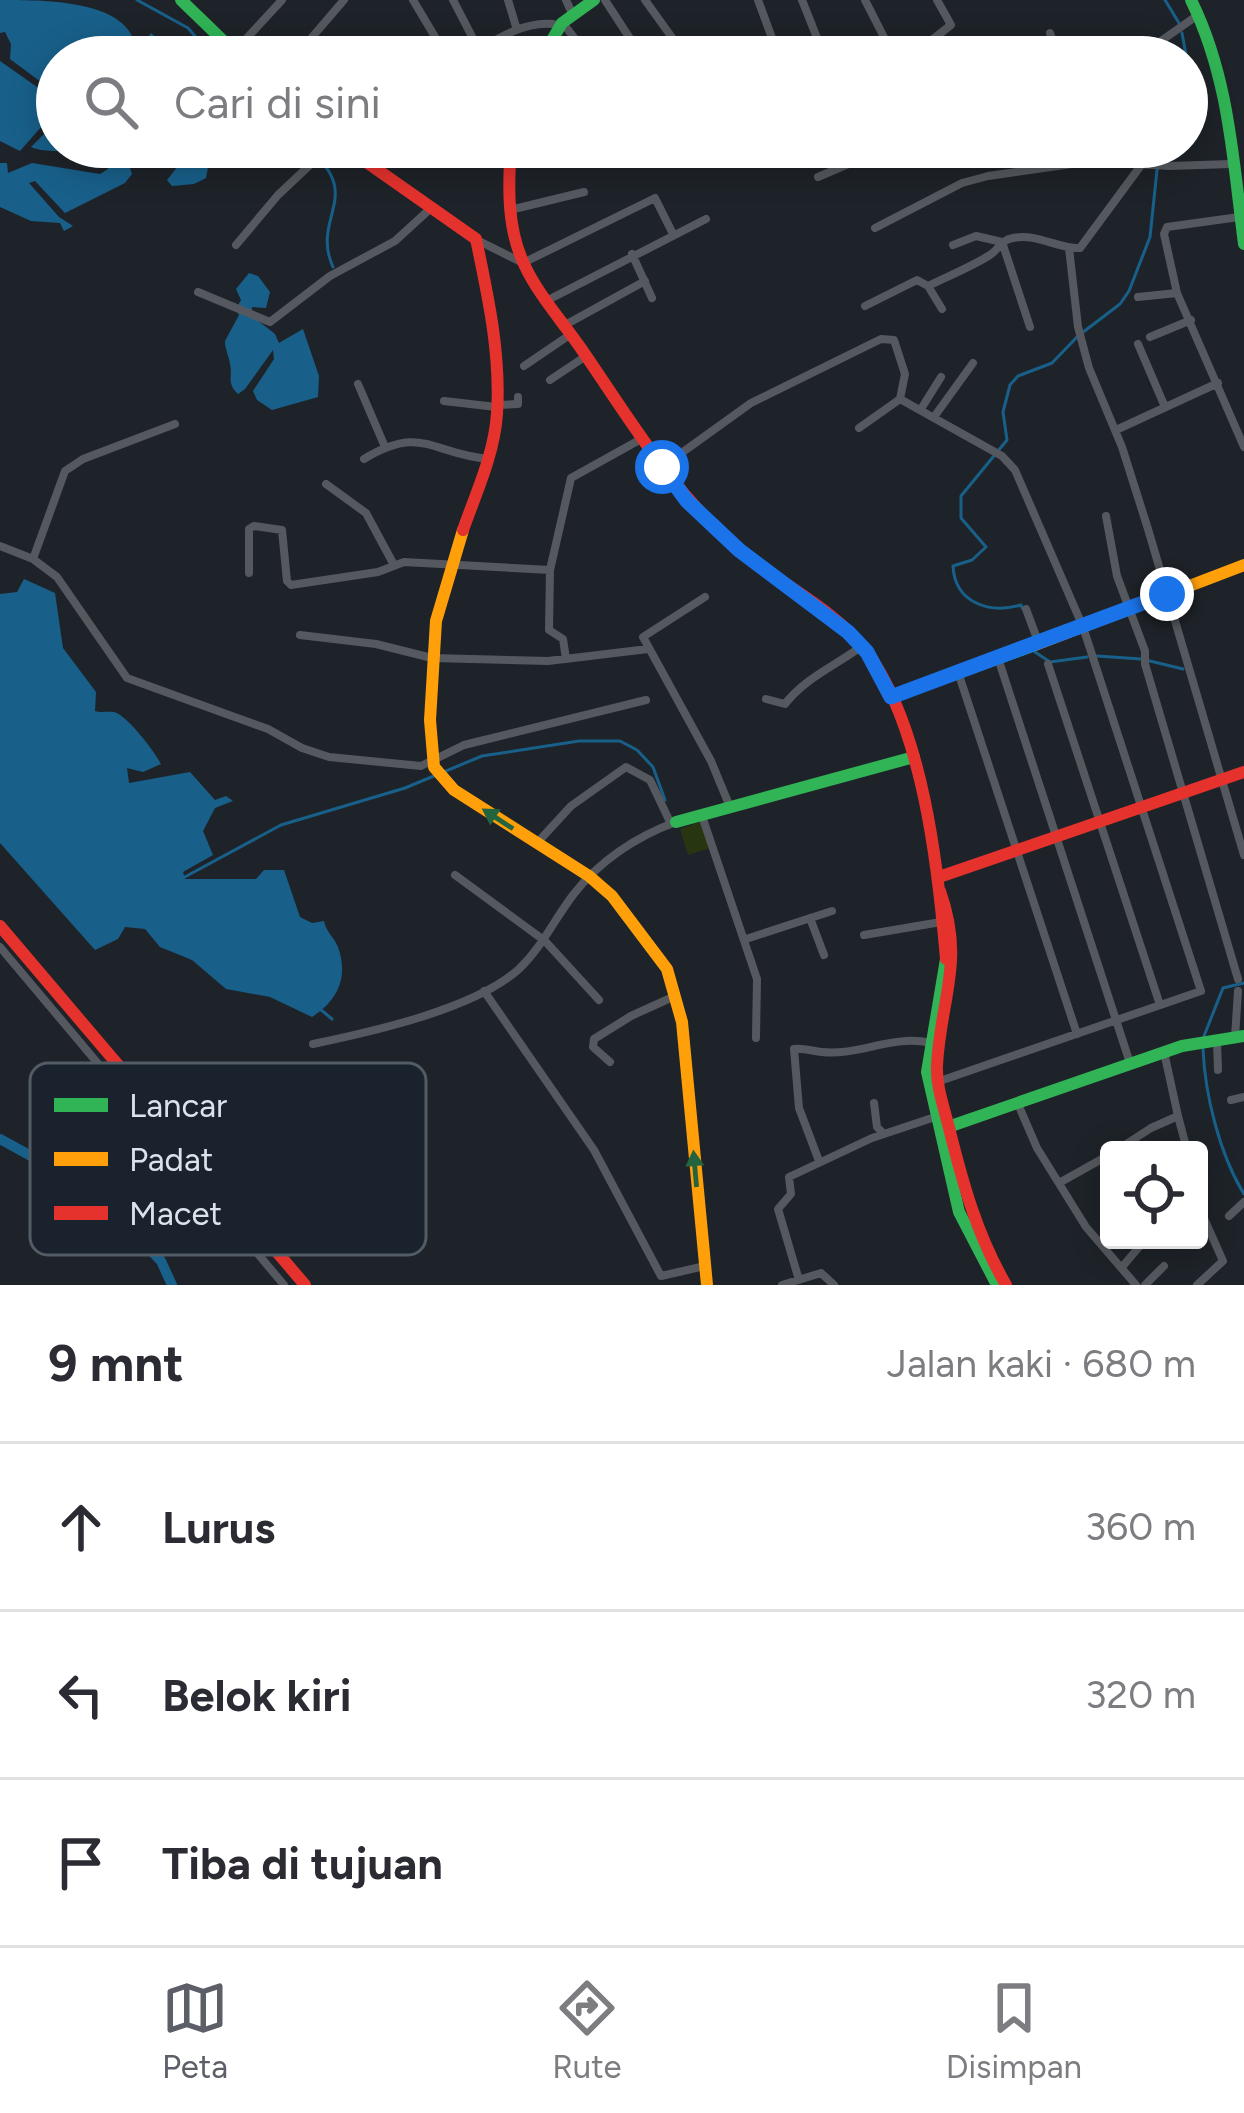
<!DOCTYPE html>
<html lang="id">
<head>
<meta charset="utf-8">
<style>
  body { margin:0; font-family:Figtree,sans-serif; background:#f2f2f3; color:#2b2b33 }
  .controls { position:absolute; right:36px; bottom:36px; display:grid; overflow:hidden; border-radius:12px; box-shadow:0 6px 30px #0003 }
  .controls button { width:108px; height:108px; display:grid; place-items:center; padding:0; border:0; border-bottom:3px solid #e1e1e2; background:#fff; color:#2b2b33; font:60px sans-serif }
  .stop { position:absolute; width:36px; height:36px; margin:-27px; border:9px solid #1a73e8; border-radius:50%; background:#fff }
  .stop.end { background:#1a73e8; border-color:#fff; box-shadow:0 3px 12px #0008 }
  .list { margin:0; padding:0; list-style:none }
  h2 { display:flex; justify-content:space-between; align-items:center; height:156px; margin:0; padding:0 48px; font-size:51px }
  h2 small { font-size:39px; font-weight:400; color:#7c7c81 }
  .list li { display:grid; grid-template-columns:78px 1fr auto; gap:36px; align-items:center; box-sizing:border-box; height:168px; padding:0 48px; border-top:3px solid #e1e1e2 }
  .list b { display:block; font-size:45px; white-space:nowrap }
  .list em { font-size:39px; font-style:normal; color:#7c7c81 }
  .icon { flex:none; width:66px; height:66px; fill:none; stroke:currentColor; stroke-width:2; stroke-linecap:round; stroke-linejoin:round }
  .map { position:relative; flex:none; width:1244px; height:1285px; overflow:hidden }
  .search { position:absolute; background:#fff; box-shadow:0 6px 30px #0003; left:36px; right:36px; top:36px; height:132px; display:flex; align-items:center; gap:30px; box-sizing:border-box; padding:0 42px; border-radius:66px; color:#7c7c81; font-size:45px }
  .sheet { height:660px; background:#fff }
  nav { display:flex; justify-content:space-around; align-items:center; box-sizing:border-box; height:168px; border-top:3px solid #e1e1e2; background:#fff; font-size:33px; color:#7c7c81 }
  nav a { display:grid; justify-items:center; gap:6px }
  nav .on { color:#5c5f67 }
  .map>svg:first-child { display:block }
  .green { fill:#273611 }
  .water { fill:#18608a }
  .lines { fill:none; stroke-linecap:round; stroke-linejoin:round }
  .stream { stroke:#18608a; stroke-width:3 }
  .river { stroke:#18608a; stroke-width:10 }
  .street { stroke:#55595f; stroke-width:8 }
  .fast { stroke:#30b455; stroke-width:12 }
  .slow { stroke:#ff9f0a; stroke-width:12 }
  .jam { stroke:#e5322d; stroke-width:12 }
  .oneway { fill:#23643f }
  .route { stroke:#1a73e8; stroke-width:15 }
  .key { fill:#19222d; stroke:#535c65; stroke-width:3 }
  .key-label { font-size:33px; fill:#dbe2e9 }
</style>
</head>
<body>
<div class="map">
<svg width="1244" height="1285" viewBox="0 0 1244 1285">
  <rect width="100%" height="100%" fill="#1e2329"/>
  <!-- green -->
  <path class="green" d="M 700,822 L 710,848 L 688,855 L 680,829 Z"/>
  <!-- water -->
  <path class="water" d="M 0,0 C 43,0 117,0 133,38 L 113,57 L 57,57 L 57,94 L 10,59 L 11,44 L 5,32 L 0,33 Z
    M 151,33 L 176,57 L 120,57 L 145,42 Z
    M 0,61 L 57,101 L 57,109 L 20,151 L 0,141 Z
    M 57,121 L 57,147 L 113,147 L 129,165 L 132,174 L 125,183 L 65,213 L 35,181 L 29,183 L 59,217 L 73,226 L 64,231 L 60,223 L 31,221 L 0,207 L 0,163 L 7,163 L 8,173 L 32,163 L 100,174 L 108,169 C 93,139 56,158 31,147 Z
    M 131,147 L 211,151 L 206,178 L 194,184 L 172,186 L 167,180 L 189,152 L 181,150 L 153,166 Z
    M 249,273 L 258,276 L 270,292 L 266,308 L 252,307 L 252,316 L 275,334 L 279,343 L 303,329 L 319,376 L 318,397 L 272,410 L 257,400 L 253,391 L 274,359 L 273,350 L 245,389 L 238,394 C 226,382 233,378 230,364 C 229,356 225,350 225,341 L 239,315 L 236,309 L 241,300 L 236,289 Z
    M 24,579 L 55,593 L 63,648 L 96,692 L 95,711 C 101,713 108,711 114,712 C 127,715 155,752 161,764 L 143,772 L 127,768 L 129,783 L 190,772 L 215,800 L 226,796 L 233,801 L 215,808 L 203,831 L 213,855 L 183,872 L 185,879 L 256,879 L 264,870 L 284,870 L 300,917 L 312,923 L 324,921 C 326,932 334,937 338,947 C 349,978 337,1001 312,1017 L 270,997 L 226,989 L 192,960 L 160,947 L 145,929 L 125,927 L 118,939 L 95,950 L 0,843 L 0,594 L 17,592 Z"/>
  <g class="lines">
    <!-- stream -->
    <path class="stream" d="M 137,0 L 188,28 L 213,57
      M 1165,0 L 1179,23
      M 1182,33 L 1186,55
      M 1187,58 C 1195,82 1207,103 1187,123
      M 254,147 L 262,147
      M 306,147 C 367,196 310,216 333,267
      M 1022,608 L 1021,605 C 989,614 955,603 953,566 L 972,560 L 986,547 L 961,518 L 961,496 L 1007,440 L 1003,412 L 1010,385 L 1018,376 L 1052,363 L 1078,336 L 1120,304 L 1129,291 L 1150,237 L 1157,170 L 1168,147
      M 1035,652 L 1050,662 L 1087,657
      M 1097,656 L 1141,659
      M 1150,661 L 1183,669
      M 181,879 L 281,825 L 405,788 L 482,756 L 579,741 L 620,741 L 637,750 L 653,767 L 665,800
      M 320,1009 L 332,1019
      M 1204,1036 L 1223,988 L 1244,983
      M 1203,1049 C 1205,1096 1220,1155 1244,1194"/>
    <!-- river -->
    <path class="river" d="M 0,1139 L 93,1190 L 161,1261 L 172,1285"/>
    <!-- street -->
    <path class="street" d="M 413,0 L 447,57
      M 453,0 L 479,50
      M 508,0 L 517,30
      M 566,0 L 571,11
      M 605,0 L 642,57
      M 645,0 L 686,57
      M 758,0 L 779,57
      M 802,0 L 823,53
      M 865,0 L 894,57
      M 562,22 L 589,57
      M 1050,33 L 1058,57
      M 234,52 L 282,0
      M 295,57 L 344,0
      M 398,57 L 408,48
      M 467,57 C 493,41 527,18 558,25
      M 910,57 L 951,25 L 937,0
      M 1138,57 L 1198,15
      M 818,177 L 860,159 L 906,147
      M 510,210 L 584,192
      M 1239,217 L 1167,227 L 1164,234 L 1177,293 L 1244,447
      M 875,228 L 962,183 L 988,176 L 1093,161 L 1169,166 L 1231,164
      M 477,240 L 523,263 L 655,198 L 673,234
      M 236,245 L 278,195 L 329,147
      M 953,245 L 976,236 L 1002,242 L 1030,327
      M 1069,248 L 1078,327 L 1089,368 L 1122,447 L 1148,529 L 1244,855
      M 632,254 L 652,298
      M 928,286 L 942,309
      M 198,292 L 270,322 L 330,276 L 395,241 L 430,209
      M 1138,297 L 1177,293
      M 548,300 L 706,219
      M 865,306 L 917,280 L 928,286 C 948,276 971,267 990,255 C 999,249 1001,240 1013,238 C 1037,233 1058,249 1080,248 L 1142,164
      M 565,325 L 645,281
      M 1150,337 L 1191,320
      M 1138,344 L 1165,407
      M 524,366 L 571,334
      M 550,380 L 586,356
      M 358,384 L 385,447
      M 444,401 L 496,407
      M 498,405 L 518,404 L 518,397
      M 921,409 L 941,377
      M 934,417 L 973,363
      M 859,428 L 900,399
      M 1116,430 L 1218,383
      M 364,459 C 422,424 431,454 489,459
      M 662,467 L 751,403 L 881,339 L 894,340 L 905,374 L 900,399 L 1002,456 L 1015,470 L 1083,627 L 1201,991 L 937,1082
      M 326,484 L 366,513 L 394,565
      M 1106,516 L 1117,576 L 1145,651 L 1145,664 L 1238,979
      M 0,546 L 33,559 L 57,577 L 127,678 L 268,729 L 302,748 L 329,757 L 421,766 L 464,745 L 646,700
      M 33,559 L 65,471 L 83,459 L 175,424
      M 550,570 L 549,630 L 563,639 L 566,659
      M 249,573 L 249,529 L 254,526 L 282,530 L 287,581 L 291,585 L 378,572 L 404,562 L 550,570 L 571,478 L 643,438
      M 705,597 L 643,637 L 711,761 L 730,807
      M 1026,609 L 1039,644
      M 300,635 L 376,644 L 432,658 L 548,661 L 648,649
      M 998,658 L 1130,1063
      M 1048,664 L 1160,1005
      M 958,672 L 1077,1034
      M 766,699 L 785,704 C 805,678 835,666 862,646
      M 702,816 L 757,979 L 756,1038
      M 537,843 L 571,806 L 626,767 L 650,780 L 671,824
      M 455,875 L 545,941 L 599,1000
      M 810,918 L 824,955
      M 864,935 L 941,922
      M 746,939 L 832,911
      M 0,947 L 284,1285
      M 484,991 L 594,1150 L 661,1276 L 705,1266
      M 1235,1037 L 1238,991
      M 1217,1041 L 1218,1070
      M 313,1044 C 371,1032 475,1009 519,969 C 542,947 554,920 573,895 C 599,861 637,836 676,822
      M 610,1062 L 593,1047 L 594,1039 L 631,1016 L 675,996
      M 1231,1100 L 1244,1097
      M 874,1103 L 877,1127 L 884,1134
      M 1018,1104 L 1037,1148 L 1086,1227 L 1136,1285
      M 1178,1116 L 1187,1150
      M 1117,1150 L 1151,1128 L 1178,1116 L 1164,1052
      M 819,1161 L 799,1108 L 794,1049 C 805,1048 812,1051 822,1052 C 860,1056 893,1034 931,1043
      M 1059,1183 L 1109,1155
      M 1229,1216 L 1244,1202
      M 1122,1267 L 1145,1240
      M 799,1280 L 778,1209 L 791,1194 L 789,1177 L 872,1138 L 935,1117
      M 782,1285 L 821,1273 L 834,1285
      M 1145,1285 L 1164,1266
      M 1197,1285 L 1223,1261 L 1199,1207"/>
    <!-- fast -->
    <path class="fast" d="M 181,0 L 240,57
      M 1191,0 C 1229,77 1233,160 1244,244
      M 542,57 L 562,23 L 594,0
      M 891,697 L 1032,646
      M 676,822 L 914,757
      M 946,959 L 927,1072 L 959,1212 L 997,1285
      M 948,1127 L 1182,1046 L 1244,1036"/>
    <!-- slow -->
    <path class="slow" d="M 463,530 L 436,621 L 430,720 L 434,767 L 454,790 L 589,876 L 612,896 L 667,969 L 682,1022 L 707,1285
      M 1035,645 L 1244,565"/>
    <!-- jam -->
    <path class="jam" d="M 345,147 L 476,239 C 488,296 501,355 497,414 C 494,455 476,493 463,530
      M 511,147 C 508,186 507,228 524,264 C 537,293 562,321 580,347 C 629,418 672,492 738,549 C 778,583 835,609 867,652 C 923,729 938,866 946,959
      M 939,877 L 1244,772
      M 940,891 C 965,962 941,996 937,1065 C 936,1087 944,1107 949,1128 C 963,1184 977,1235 1006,1285
      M 0,926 L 305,1285"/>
  </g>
  <!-- one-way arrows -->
  <defs><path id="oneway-solid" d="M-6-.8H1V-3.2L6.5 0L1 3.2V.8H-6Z" transform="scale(3)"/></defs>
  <g class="oneway">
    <use href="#oneway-solid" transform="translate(498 819) rotate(-147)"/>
    <use href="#oneway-solid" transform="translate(695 1169) rotate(-95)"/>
  </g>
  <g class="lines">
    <!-- route -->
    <path class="route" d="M 662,467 L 687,501 L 739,550 L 848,632 L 867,652 L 891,697 L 1167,594"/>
  </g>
  <!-- legend -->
  <rect x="30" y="1063" width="396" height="192" rx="18" class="key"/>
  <rect x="54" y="1098" width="54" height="14" fill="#30b455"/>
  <rect x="54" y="1152" width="54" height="14" fill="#ff9f0a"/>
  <rect x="54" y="1206" width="54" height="14" fill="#e5322d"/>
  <g class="key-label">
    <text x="129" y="1117">Lancar</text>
    <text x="129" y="1171">Padat</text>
    <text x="129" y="1225">Macet</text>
  </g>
</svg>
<div class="controls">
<button><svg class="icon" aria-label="locate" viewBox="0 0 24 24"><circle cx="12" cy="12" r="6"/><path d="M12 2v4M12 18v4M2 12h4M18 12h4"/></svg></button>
</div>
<div class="stop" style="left:662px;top:467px"></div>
<div class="stop end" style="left:1167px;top:594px"></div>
<div class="search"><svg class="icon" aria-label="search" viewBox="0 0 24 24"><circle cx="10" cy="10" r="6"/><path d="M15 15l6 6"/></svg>Cari di sini</div>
</div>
<section class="sheet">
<h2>9 mnt<small>Jalan kaki · 680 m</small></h2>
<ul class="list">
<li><svg class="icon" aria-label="ahead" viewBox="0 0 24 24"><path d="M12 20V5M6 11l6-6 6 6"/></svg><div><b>Lurus</b></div><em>360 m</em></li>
<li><svg class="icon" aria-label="left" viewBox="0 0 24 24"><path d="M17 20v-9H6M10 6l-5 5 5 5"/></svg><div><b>Belok kiri</b></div><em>320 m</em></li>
<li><svg class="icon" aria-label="arrive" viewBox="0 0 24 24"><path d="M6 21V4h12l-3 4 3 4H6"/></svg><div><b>Tiba di tujuan</b></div></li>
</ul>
</section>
<nav>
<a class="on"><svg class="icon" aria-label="map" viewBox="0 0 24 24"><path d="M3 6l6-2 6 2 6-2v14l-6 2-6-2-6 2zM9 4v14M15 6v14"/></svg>Peta</a>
<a><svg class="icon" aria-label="directions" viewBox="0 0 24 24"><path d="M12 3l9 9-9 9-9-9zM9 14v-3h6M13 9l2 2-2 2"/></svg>Rute</a>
<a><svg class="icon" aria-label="saved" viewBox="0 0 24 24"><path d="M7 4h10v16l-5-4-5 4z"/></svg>Disimpan</a>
</nav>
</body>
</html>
